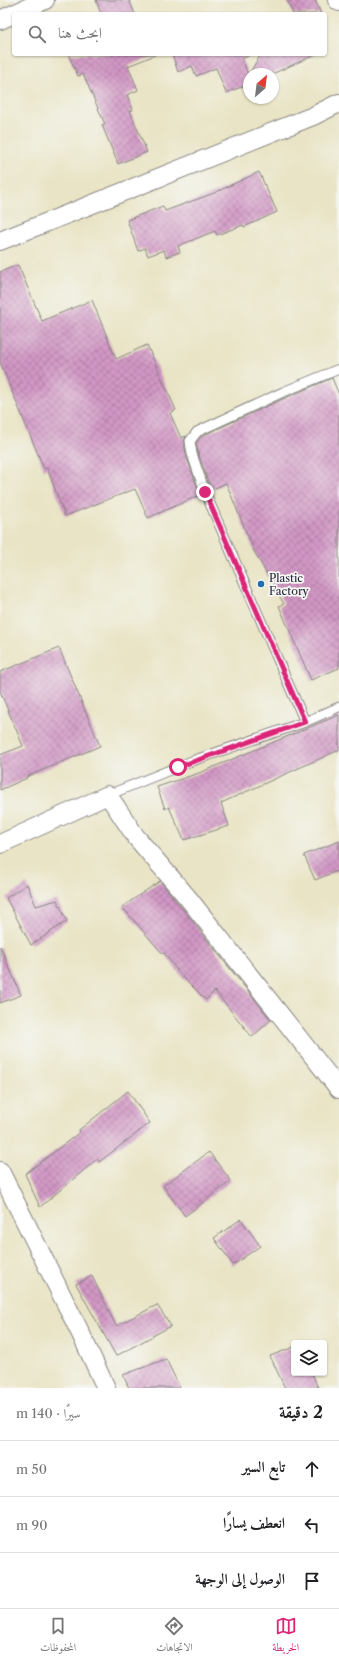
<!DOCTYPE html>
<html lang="ar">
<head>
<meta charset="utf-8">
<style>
  body { margin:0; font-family:"Libre Caslon Text",Amiri,serif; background:#f6f6f6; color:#202124; direction:rtl }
  .controls { position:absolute; right:12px; bottom:12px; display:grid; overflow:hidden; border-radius:4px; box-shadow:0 1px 3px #0004 }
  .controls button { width:36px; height:36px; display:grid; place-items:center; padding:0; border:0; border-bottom:1px solid #e0e0e0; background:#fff; color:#202124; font:20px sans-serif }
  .compass { position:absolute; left:243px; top:68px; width:36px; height:36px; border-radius:50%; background:#fff; box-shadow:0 1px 3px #0004; rotate:28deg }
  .stop { position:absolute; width:12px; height:12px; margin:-9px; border:3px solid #db2777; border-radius:50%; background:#fff }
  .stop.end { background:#db2777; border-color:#fff; box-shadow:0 1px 4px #0008 }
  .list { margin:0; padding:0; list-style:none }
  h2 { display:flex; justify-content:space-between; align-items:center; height:52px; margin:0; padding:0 16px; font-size:17px }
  h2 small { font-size:13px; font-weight:400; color:#757577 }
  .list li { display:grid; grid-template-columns:26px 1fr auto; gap:12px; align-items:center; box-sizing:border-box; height:56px; padding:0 16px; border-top:1px solid #e0e0e0 }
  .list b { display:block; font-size:15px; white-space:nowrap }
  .list em { font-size:13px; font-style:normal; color:#757577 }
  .icon { flex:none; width:22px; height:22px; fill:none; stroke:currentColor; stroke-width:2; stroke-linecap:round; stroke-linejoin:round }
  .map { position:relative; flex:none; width:339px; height:1388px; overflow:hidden; direction:ltr }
  .search { position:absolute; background:#fff; box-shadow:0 1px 3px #0004; left:12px; right:12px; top:12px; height:44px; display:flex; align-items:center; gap:10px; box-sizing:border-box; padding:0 14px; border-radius:4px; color:#757577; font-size:15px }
  .sheet { height:220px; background:#fff }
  nav { display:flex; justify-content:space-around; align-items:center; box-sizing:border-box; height:56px; border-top:1px solid #e0e0e0; background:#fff; font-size:11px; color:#757577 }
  nav a { display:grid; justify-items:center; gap:2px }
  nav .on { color:#db2777 }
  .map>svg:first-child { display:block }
  .building { fill:url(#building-cross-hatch) }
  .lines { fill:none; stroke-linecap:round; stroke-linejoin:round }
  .service-casing { stroke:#868380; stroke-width:11 }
  .minor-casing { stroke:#868380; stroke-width:20 }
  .service { stroke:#fff; stroke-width:9 }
  .minor { stroke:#fff; stroke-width:18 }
  .route { stroke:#db2777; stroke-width:5 }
  .poi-dot { fill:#1f6fb2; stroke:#f6f6f2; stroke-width:1.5 }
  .labels { text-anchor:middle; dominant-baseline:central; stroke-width:3.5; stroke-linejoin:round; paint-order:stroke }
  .poi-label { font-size:11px; fill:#22223b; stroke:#f6f6f2; text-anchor:start }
</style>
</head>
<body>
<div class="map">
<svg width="339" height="1388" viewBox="0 0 339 1388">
  <defs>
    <pattern id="building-cross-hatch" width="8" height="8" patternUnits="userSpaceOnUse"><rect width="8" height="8" fill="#d297c5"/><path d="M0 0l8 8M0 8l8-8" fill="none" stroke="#aa7ba1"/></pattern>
  </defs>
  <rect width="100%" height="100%" fill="#f6f6f2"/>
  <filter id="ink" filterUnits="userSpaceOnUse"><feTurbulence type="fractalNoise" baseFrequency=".025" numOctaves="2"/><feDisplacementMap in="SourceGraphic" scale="8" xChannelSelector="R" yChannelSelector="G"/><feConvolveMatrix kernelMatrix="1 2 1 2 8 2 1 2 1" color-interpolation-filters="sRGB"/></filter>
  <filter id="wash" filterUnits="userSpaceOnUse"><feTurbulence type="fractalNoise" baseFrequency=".012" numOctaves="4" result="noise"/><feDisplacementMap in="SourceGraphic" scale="16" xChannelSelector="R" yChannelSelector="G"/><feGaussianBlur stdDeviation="0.9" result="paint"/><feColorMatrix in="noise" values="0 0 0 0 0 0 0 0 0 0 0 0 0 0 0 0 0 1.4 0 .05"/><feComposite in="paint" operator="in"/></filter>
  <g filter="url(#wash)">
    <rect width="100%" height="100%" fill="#e9e4c5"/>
    <g id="blocks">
      <!-- building -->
      <path class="building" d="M 96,0 L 129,0 L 135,14 L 101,14 Z
        M 287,0 L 315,0 L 321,14 L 293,14 Z
        M 68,54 L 155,54 L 155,55 L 128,66 L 138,90 L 127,95 L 133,110 L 130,111 L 147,152 L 118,164 L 102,125 L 105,124 L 83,74 L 78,76 Z
        M 172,54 L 250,54 L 250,55 L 242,59 L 249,77 L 249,84 L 226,93 L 216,68 L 196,76 L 192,66 L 178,72 Z
        M 261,54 L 317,54 L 272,74 L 249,74 Z
        M 259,172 L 277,212 L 244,227 L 243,225 L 217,235 L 215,231 L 178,246 L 180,252 L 166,257 L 164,250 L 148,256 L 145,248 L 138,251 L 127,220 L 163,206 L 165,211 L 214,193 Z
        M 18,265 L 42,321 L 92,300 L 116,359 L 147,345 L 176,410 L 170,413 L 181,438 L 186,436 L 184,442 L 186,455 L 200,495 L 148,518 L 135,489 L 65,516 L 47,468 L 44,469 L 0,362 L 0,272 Z
        M 332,378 L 339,395 L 339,668 L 311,680 L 279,606 L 284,604 L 255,553 L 226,483 L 211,490 L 198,453 L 196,443 L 201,437 L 206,434 L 285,398 Z
        M 59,648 L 100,746 L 26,777 L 27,778 L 0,790 L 0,755 L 23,746 L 0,691 L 0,672 Z
        M 339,715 L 339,750 L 221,803 L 229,826 L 184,840 L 169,807 L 165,809 L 157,787 L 199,773 Z
        M 339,841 L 339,870 L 315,880 L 304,855 Z
        M 160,881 L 271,1020 L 252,1037 L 215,991 L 206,1000 L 180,974 L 164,953 L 163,954 L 122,907 Z
        M 27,884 L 36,906 L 57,900 L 67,921 L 31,945 L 6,898 Z
        M 0,946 L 21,995 L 0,1003 Z
        M 128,1091 L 150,1123 L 99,1162 L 97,1159 L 40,1207 L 25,1174 L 80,1132 L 79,1130 Z
        M 209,1152 L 231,1181 L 185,1216 L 163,1186 Z
        M 241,1219 L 260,1246 L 233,1265 L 214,1238 Z
        M 92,1276 L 116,1326 L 157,1305 L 171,1326 L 116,1356 L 76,1284 Z
        M 294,1347 L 294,1373 L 312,1373 L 318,1388 L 285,1388 L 270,1356 Z
        M 166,1359 L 180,1388 L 129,1388 L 123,1375 Z"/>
    </g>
  </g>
  <g filter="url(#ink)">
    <use href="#blocks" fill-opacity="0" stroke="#868380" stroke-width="1"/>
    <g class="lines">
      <defs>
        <path id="service" d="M 305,722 L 205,492 L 192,454 L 190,441 L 197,432 L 203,429 L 283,392 L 339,369
          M 108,795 L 192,761 L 305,722 L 339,707"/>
        <path id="minor" d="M 337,0 L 339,2
          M 0,20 L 45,0
          M 0,241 L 313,116 L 339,103
          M 0,844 L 108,795 L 136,837 L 188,898 L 339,1089
          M 0,1171 L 80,1332 L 106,1388"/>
      </defs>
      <!-- service casing -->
      <use href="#service" class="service-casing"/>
      <!-- minor casing -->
      <use href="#minor" class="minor-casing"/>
      <!-- service -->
      <use href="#service" class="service"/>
      <!-- minor -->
      <use href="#minor" class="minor"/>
    </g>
  </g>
  <g class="lines" filter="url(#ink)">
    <!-- route -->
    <path class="route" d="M 178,767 L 305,722 L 205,492"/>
  </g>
  <!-- markers -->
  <circle class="poi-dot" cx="261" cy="584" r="4"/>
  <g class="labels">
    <!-- poi labels -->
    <g class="poi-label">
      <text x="269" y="578">Plastic<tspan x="269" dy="13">Factory</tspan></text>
    </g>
  </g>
</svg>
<div class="controls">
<button><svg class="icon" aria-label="layers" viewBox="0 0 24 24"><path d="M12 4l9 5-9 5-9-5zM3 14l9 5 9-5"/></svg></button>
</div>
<svg class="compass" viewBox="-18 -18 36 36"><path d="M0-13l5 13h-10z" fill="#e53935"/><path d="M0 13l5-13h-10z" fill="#757577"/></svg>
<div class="stop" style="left:178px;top:767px"></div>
<div class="stop end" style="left:205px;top:492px"></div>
<div class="search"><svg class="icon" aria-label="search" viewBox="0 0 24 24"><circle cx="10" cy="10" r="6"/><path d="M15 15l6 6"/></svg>ابحث هنا</div>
</div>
<section class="sheet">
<h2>2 دقيقة<small>سيرًا · 140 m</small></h2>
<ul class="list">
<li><svg class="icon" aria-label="ahead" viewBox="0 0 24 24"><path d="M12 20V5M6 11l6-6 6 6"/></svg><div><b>تابع السير</b></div><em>50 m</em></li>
<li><svg class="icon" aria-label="left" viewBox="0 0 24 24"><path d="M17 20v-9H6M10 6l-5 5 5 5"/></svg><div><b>انعطف يسارًا</b></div><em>90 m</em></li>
<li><svg class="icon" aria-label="arrive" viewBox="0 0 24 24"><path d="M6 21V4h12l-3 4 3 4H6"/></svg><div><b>الوصول إلى الوجهة</b></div></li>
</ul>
</section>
<nav>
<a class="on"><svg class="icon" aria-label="map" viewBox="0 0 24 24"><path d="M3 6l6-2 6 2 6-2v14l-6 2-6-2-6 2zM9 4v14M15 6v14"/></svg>الخريطة</a>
<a><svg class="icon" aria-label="directions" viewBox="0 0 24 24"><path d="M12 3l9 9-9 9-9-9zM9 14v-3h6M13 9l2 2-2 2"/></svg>الاتجاهات</a>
<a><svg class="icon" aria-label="saved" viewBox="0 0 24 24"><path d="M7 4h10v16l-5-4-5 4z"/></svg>المحفوظات</a>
</nav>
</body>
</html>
